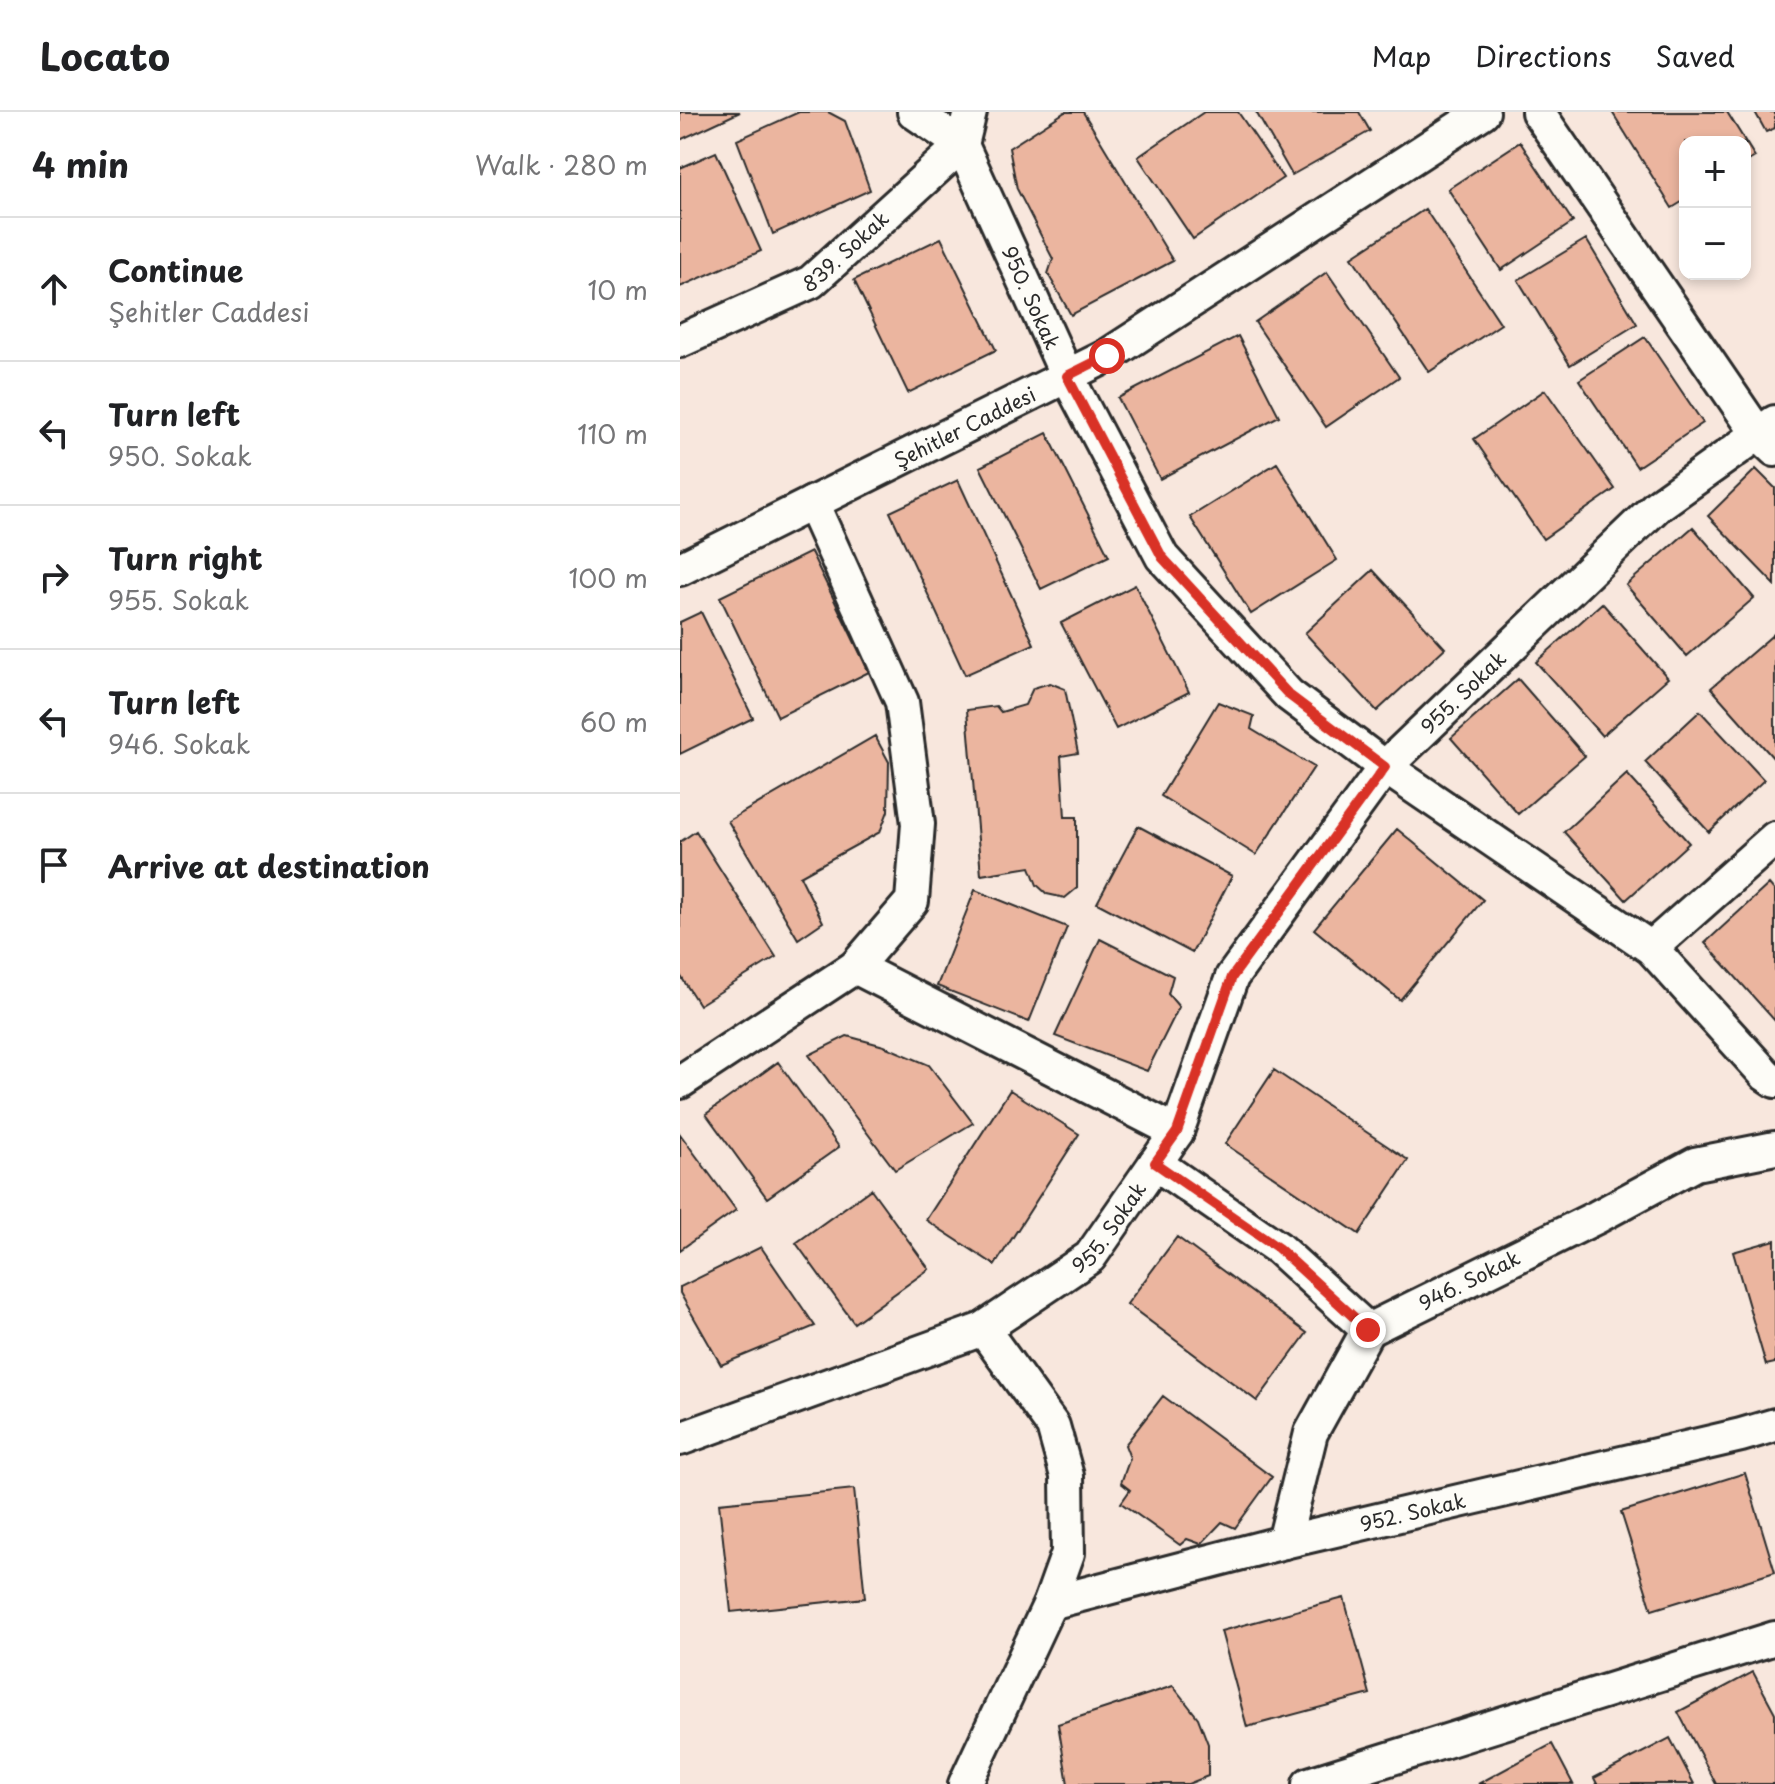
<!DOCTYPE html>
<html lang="en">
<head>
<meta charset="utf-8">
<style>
  body { margin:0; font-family:"Playpen Sans",sans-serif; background:#f6f6f6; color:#202124 }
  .controls { position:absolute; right:24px; top:24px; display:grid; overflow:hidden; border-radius:16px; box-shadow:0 4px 12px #0003 }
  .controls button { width:72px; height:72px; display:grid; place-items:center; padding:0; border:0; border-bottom:2px solid #e0e0e0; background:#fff; color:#202124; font:40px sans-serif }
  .stop { position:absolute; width:24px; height:24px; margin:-18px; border:6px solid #d93025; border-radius:50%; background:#fff }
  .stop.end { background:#d93025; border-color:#fff; box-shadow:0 2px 8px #0008 }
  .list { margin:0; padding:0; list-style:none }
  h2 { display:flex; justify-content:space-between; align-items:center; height:104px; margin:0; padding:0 32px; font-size:34px }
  h2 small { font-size:26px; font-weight:400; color:#757577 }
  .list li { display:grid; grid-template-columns:52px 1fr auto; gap:24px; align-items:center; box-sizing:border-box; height:144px; padding:0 32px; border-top:2px solid #e0e0e0 }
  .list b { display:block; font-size:30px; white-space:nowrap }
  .list p { margin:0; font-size:26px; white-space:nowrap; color:#757577 }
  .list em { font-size:26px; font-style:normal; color:#757577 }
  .icon { flex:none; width:44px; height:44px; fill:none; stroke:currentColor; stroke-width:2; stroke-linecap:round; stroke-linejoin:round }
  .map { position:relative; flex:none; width:1095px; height:1672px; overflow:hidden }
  header { display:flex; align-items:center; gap:48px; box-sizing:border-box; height:112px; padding:0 40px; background:#fff; border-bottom:2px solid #e0e0e0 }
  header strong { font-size:38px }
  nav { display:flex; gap:44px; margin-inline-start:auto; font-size:28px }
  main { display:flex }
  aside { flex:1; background:#fff }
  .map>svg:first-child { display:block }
  .building { fill:#ebb59f; stroke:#2b2b2b; stroke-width:2 }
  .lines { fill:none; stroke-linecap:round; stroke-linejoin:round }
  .minor-casing { stroke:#2b2b2b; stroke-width:38 }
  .minor { stroke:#fdfcf7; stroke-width:32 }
  .route { stroke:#d93025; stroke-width:10 }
  .labels { text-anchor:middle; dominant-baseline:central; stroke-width:6; stroke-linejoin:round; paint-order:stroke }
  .street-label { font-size:20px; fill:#2b2b2b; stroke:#fdfcf7 }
</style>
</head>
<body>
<header>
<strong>Locato</strong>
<nav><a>Map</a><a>Directions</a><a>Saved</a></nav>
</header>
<main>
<aside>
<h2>4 min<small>Walk · 280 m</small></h2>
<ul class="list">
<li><svg class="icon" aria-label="ahead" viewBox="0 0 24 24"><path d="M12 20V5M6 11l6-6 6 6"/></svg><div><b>Continue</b><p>Şehitler Caddesi</p></div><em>10 m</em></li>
<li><svg class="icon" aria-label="left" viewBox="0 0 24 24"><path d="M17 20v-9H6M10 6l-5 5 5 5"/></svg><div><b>Turn left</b><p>950. Sokak</p></div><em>110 m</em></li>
<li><svg class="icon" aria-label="right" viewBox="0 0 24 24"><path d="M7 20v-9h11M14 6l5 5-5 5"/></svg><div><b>Turn right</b><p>955. Sokak</p></div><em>100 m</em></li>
<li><svg class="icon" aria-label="left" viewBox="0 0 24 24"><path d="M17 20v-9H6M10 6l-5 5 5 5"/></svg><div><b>Turn left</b><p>946. Sokak</p></div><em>60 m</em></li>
<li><svg class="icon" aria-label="arrive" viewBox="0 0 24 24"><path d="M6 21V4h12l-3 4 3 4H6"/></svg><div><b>Arrive at destination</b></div></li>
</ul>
</aside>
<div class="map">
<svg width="1095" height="1672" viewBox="0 0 1095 1672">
  <rect width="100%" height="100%" fill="#f8e7dd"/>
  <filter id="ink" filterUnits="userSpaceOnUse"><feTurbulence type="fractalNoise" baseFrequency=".0125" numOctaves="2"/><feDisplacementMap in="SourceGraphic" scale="16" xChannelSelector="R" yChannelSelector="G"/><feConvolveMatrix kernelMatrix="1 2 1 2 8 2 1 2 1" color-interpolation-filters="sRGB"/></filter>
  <g filter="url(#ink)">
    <!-- building -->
    <path class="building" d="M 0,0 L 60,0 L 0,28 Z
      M 119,0 L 148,0 L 165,9 L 190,78 L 93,122 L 57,28 Z
      M 385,0 L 403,0 L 493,149 L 391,203 L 368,162 L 373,147 L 337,77 L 329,36 Z
      M 524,0 L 558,0 L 603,66 L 513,127 L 458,45 Z
      M 576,0 L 679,0 L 690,19 L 612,63 Z
      M 932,0 L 1047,0 L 1075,45 L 1065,51 L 1065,30 L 1005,30 L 1005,88 L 992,96 Z
      M 1075,0 L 1095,0 L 1095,16 L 1086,20 Z
      M 840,30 L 893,110 L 821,158 L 768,77 Z
      M 36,40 L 81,139 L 0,175 L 0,56 Z
      M 745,97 L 821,212 L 749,260 L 672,145 Z
      M 261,126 L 316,238 L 228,281 L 174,168 Z
      M 906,127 L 957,212 L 890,253 L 838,168 Z
      M 647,160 L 719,265 L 646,315 L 575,210 Z
      M 558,224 L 599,304 L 480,367 L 438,286 Z
      M 965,225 L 1023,311 L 957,355 L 899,268 Z
      M 865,278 L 935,377 L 863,427 L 794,327 Z
      M 367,321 L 429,444 L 361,477 L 300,355 Z
      M 597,351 L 657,448 L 571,502 L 510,405 Z
      M 1076,357 L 1095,376 L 1095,473 L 1028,404 Z
      M 278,368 L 354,532 L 285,563 L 210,400 Z
      M 1013,415 L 1074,486 L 1007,544 L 946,473 Z
      M 131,440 L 189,560 L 98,605 L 40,485 Z
      M 693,458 L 765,536 L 697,599 L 625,521 Z
      M 455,473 L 509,580 L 436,617 L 381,511 Z
      M 922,491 L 988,566 L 922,624 L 856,550 Z
      M 21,500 L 73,606 L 0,642 L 0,510 Z
      M 1095,521 L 1095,648 L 1031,576 Z
      M 838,567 L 905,644 L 838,702 L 771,626 Z
      M 370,571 L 385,577 L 398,641 L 381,644 L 385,705 L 397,705 L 397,776 L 385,786 L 367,782 L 357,773 L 350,755 L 301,763 L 287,598 L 316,594 L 321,600 L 345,593 L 353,576 Z
      M 538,590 L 574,604 L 571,617 L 634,655 L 576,743 L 481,684 Z
      M 1020,599 L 1084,668 L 1029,720 L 965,650 Z
      M 195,624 L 209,650 L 208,699 L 200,720 L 120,764 L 143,810 L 118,827 L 48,709 Z
      M 947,662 L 1009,731 L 946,788 L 884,720 Z
      M 458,714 L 552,764 L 512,841 L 417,791 Z
      M 717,717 L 803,788 L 720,888 L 634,817 Z
      M 16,719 L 96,845 L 19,893 L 0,863 L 0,730 Z
      M 1089,772 L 1095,779 L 1095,909 L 1025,831 Z
      M 295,778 L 387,815 L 349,910 L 257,874 Z
      M 420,827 L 493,864 L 488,882 L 499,895 L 467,959 L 375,924 Z
      M 167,924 L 204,934 L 249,953 L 293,1011 L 215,1058 L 129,943 Z
      M 98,950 L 159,1035 L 87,1086 L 26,1002 Z
      M 594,958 L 728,1048 L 679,1122 L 545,1032 Z
      M 330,978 L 399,1022 L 315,1153 L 246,1108 Z
      M 0,1022 L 56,1098 L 0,1138 Z
      M 191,1077 L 249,1157 L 174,1211 L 116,1131 Z
      M 497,1125 L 627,1221 L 577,1289 L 447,1192 Z
      M 1095,1128 L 1095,1251 L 1086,1253 L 1053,1140 Z
      M 81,1135 L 135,1214 L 41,1253 L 0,1181 L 0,1175 Z
      M 483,1284 L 592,1365 L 555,1416 L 542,1410 L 521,1432 L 507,1427 L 500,1433 L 441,1391 L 450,1378 L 441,1371 L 450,1346 L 445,1333 Z
      M 1065,1361 L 1095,1460 L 972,1498 L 941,1400 Z
      M 174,1377 L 185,1486 L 51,1500 L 39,1391 Z
      M 664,1486 L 690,1582 L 567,1615 L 541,1519 Z
      M 1073,1560 L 1095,1601 L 1095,1672 L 1036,1672 L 998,1600 Z
      M 493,1574 L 518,1606 L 528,1632 L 528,1664 L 508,1672 L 388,1672 L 378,1612 Z
      M 990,1626 L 1014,1672 L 917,1672 L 914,1666 Z
      M 872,1632 L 893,1672 L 798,1672 Z"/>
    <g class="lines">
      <defs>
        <g id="minor">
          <path id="s1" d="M 234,0 L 282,33 L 387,264 L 482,445 L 609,583 L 705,655 L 971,836 L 1086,963 L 1095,969"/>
          <path d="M 858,0 L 1078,322 L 1095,338"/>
          <path id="s2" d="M 0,229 L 131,170 L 282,33 L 290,0"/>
          <path id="s3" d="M 0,457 L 427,244 L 803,0"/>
          <path d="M 971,836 L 1095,726"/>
          <path d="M 175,855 L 497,1020"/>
          <path d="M 0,970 L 175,855 L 232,789 L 238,712 L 222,590 L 132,391"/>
          <path id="s4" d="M 475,1051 L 598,1136 L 688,1218 L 917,1105 L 1015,1052 L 1095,1036"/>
          <path id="s5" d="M 0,1327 L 303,1217 L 410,1145 L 497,1020 L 552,865 L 705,655 L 977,394 L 1095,310"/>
          <path d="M 604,1430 L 631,1321 L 688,1218"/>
          <path id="s6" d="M 370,1491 L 604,1430 L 1061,1323 L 1095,1313"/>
          <path d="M 285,1672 L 370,1491 L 388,1441 L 387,1364 L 373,1314 L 303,1217"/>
          <path d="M 629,1672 L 1095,1526"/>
        </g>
      </defs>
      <!-- minor casing -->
      <use href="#minor" class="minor-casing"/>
      <!-- minor -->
      <use href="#minor" class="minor"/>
    </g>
  </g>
  <g class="lines" filter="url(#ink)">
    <!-- route -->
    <path class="route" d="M 427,244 L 387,264 L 482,445 L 609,583 L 705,655 L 552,865 L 497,1020 L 475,1051 L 598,1136 L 688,1218"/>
  </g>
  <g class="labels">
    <!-- street labels -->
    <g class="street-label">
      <text stroke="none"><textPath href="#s2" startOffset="190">839. Sokak</textPath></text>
      <text stroke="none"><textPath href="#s1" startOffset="226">950. Sokak</textPath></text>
      <text stroke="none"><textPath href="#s3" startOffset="318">Şehitler Caddesi</textPath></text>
      <text stroke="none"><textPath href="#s5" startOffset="1136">955. Sokak</textPath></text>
      <text stroke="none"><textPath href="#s5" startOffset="486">955. Sokak</textPath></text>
      <text stroke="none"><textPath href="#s4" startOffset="384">946. Sokak</textPath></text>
      <text stroke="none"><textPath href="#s6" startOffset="374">952. Sokak</textPath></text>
    </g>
  </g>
</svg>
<div class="controls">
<button>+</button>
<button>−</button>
</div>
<div class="stop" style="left:427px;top:244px"></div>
<div class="stop end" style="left:688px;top:1218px"></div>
</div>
</main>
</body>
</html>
